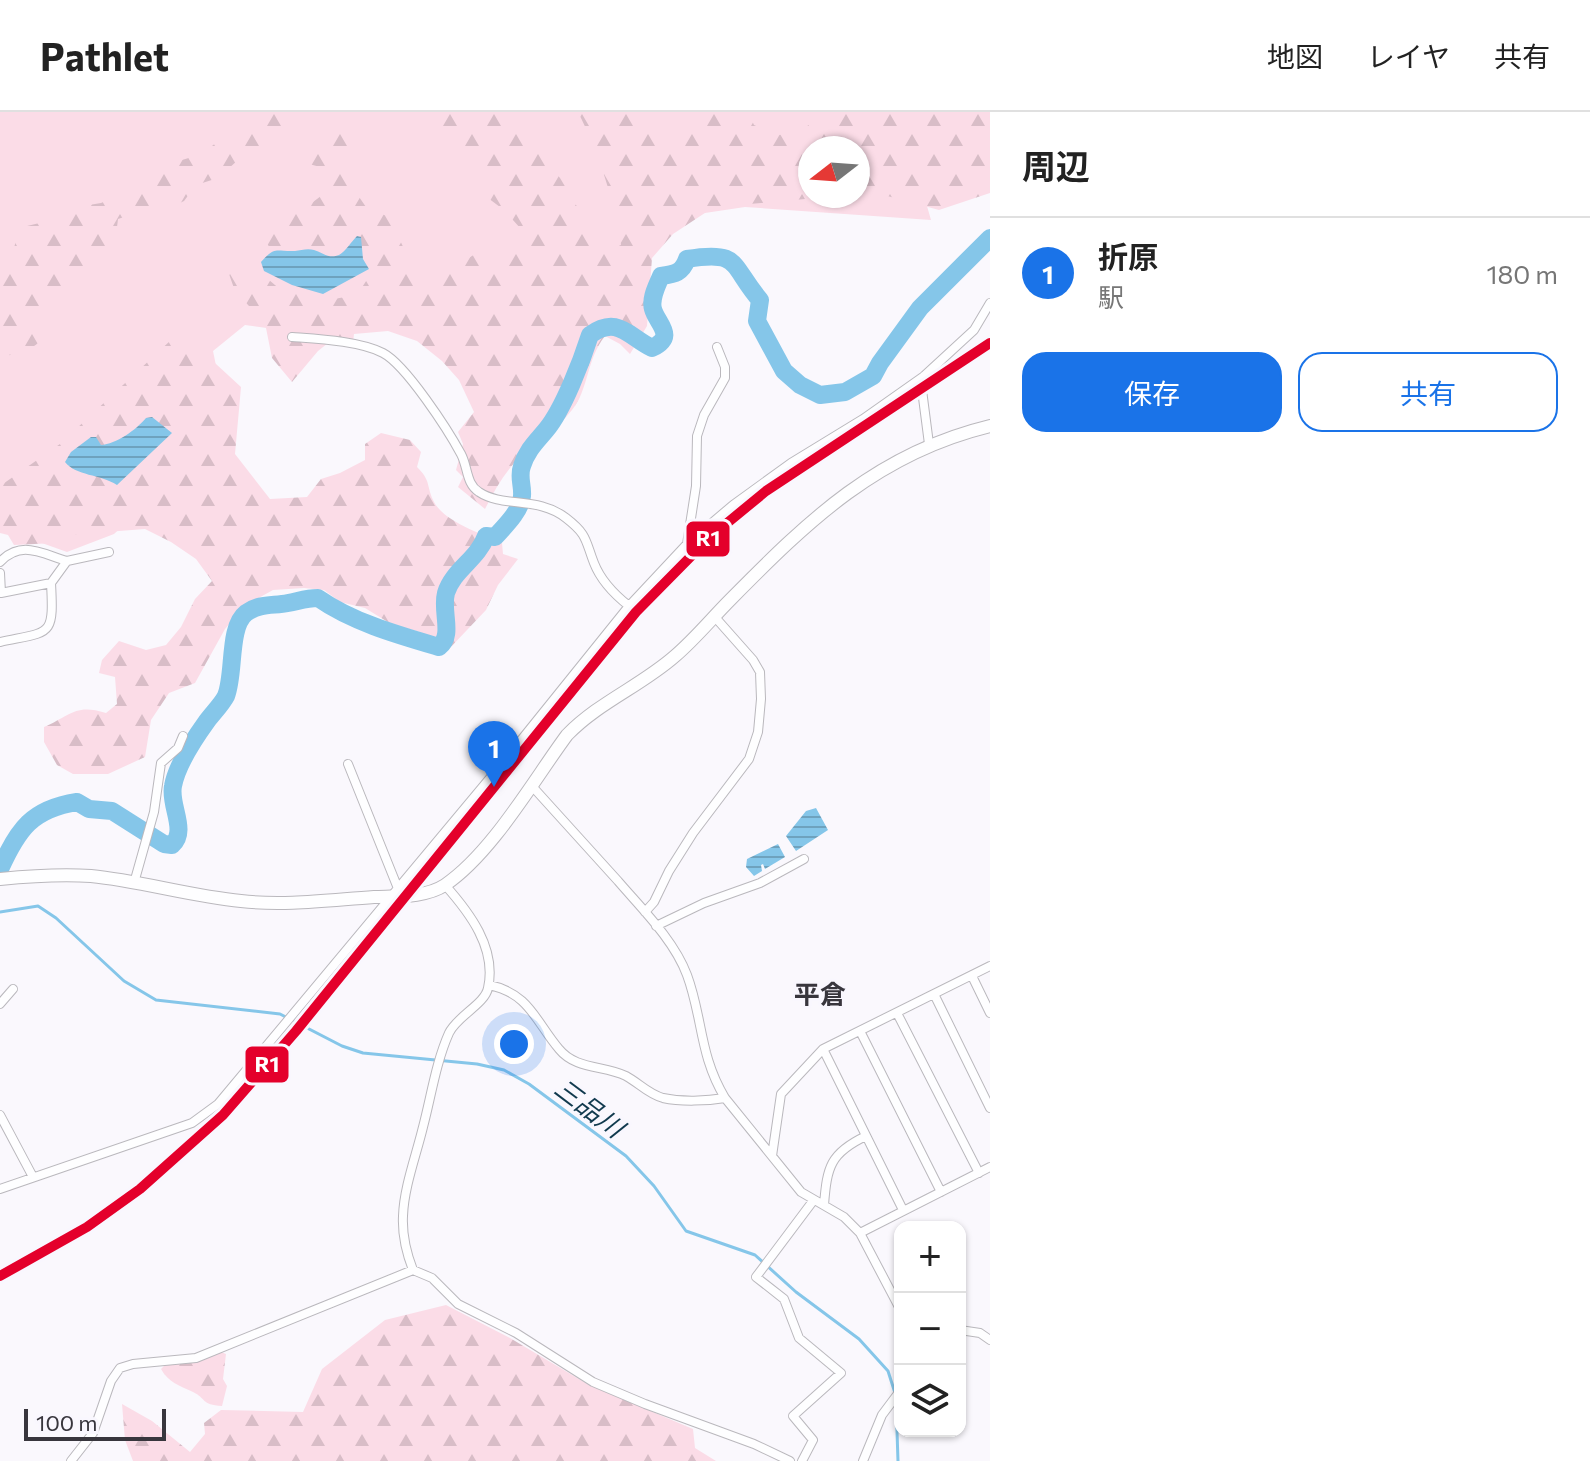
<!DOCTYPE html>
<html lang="ja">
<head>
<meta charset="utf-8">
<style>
  body { margin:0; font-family:Commissioner,"Noto Sans JP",sans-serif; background:#f2f2f2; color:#222 }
  .controls { position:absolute; right:24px; bottom:24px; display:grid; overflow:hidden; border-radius:16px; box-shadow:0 2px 6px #0004 }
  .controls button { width:72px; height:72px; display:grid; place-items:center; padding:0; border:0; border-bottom:2px solid #e0e0e0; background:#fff; color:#222; font:40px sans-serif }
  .compass { position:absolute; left:798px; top:24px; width:72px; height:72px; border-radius:50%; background:#fff; box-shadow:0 2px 6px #0004; rotate:253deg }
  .scale { position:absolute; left:24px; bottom:20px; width:142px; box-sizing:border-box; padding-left:8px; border:4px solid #38363d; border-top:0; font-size:22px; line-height:28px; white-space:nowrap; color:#38363d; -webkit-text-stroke:6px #f9f7fe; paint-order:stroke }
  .you { position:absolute; left:514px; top:932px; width:28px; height:28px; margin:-20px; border:6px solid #fff; border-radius:50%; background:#1a73e8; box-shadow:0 0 0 12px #1a73e833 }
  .badge { display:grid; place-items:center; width:52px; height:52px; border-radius:50%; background:#1a73e8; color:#fff; font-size:26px; font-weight:700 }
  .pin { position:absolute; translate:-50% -66px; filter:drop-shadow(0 2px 4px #0008) }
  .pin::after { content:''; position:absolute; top:42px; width:28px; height:24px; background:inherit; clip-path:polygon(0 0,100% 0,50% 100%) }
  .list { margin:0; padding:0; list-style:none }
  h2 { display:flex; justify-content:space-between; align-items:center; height:104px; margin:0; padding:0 32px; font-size:34px }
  h2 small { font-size:26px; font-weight:400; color:#767676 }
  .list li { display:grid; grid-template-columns:52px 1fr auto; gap:24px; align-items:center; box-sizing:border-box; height:112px; padding:0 32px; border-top:2px solid #e0e0e0 }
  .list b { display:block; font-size:30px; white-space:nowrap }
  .list p { margin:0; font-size:26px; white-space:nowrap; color:#767676 }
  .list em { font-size:26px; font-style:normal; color:#767676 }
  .actions { display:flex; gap:16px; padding:24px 32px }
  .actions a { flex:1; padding:18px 0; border:2px solid #1a73e8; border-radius:24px; text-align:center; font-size:28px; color:#1a73e8 }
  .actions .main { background:#1a73e8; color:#fff }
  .icon { flex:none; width:44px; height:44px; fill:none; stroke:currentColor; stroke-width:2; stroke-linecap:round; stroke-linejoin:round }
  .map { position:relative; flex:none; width:990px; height:1349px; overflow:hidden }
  header { display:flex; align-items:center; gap:48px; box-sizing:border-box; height:112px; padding:0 40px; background:#fff; border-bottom:2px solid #e0e0e0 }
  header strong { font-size:38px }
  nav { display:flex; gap:44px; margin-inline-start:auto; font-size:28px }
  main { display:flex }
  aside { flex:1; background:#fff }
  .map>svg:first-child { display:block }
  .grass { fill:#fbdce7; fill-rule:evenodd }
  .forest { fill:url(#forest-firs) }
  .water { fill:url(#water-rules) }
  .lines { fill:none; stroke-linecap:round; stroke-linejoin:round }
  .stream { stroke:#85c6e9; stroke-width:3 }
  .river { stroke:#85c6e9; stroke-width:18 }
  .street-casing { stroke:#bab8bd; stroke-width:10 }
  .secondary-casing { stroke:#bab8bd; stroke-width:14 }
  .street { stroke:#fefeff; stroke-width:8 }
  .secondary { stroke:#fefeff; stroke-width:12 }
  .rail-1-casing { stroke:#f9f7fe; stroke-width:16 }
  .rail-1 { stroke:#e4002b; stroke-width:10 }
  .labels { text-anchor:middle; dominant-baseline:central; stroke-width:6; stroke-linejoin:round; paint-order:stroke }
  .neighbourhood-label { font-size:26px; font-weight:bold; fill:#38363d; stroke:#f9f7fe }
  .water-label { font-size:26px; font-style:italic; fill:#113a4e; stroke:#f9f7fe }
  .line-badge { stroke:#f9f7fe; stroke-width:3 }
  .badge-label { font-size:22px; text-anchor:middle; font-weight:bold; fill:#fff }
</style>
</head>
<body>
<header>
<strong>Pathlet</strong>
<nav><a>地図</a><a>レイヤ</a><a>共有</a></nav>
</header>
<main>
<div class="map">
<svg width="990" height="1349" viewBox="0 0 990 1349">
  <defs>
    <pattern id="forest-firs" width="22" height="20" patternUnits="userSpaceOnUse" patternTransform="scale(2)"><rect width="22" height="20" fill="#fbdce7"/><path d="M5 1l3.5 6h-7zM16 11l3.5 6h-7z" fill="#d8bdc7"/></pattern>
    <pattern id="water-rules" width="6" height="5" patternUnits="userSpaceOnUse" patternTransform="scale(2)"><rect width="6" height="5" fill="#85c6e9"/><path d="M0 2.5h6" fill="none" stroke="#6ea2be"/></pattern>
  </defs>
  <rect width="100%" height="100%" fill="#faf8fd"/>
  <!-- grass -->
  <path class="grass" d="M 0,0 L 900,0 L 931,108 L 745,95 L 638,111 L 592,175 L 390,196 L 324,224 L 245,213 L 213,239 L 224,293 L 210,334 L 114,422 L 67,440 L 0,416 ZM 810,36 L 858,36 L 858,84 L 810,84 Z"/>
  <!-- forest -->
  <path class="forest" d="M 271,0 L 296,0 L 289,15 L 275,34 L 238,48 L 218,66 L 196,73 L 184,89 L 155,103 L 136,101 L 118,107 L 116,123 L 106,135 L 85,152 L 74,181 L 46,193 C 46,201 48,213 46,220 C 41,236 14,244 0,244 L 0,168 L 8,156 L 16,129 L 23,115 L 68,104 L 89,93 L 101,91 L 155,66 L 182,48 L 202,42 L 227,22 L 263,14 Z
    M 332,0 L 343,0 L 357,18 L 346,66 L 366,95 L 389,105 L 415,160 L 438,166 L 475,142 L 514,141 L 521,117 L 504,98 L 484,83 L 482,66 L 476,63 L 436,9 L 433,0 L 529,0 L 527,27 L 560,66 L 582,103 L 608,137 L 621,133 C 615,90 598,39 578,0 L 651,0 L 658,42 L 676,41 L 694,0 L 748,0 L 754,13 L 775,23 L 796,22 L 827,0 L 990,0 L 990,81 L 939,98 L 880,82 L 858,83 L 858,36 L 810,36 L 810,84 L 840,84 L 714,95 L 673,122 L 652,146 L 647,214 L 630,242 L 620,232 L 605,224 C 586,248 589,277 572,298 C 556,319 532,330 516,349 C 503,363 494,379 485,397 L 458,375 L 463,365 L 456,358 L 463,332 L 458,320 L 474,300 L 459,268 L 442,249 L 417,229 L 388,219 L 354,222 L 353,231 L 333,227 L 318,239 L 292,270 L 272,246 L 265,211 L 235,179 L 229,162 L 255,156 L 282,179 L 312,180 L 328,188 L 357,183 L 372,160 L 371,141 L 356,133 L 313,150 L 274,144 L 267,131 L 270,112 L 313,90 L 329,78 L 324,56 L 309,52 C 315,34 327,18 332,0 Z
    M 186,214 L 203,240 L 241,275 L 235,342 L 270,387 L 307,385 L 321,367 L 340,361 L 365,348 L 365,332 L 381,321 L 410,328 L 421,340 L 417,355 C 431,369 426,372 433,388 C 442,409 482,422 502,431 L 503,442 L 518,447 L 498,473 L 486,498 L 448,538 L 420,520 L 391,512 L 365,496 L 340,490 L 324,478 L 304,476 L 273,478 L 246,493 L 225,517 L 195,571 L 169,581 L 151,608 L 145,645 L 108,662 L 73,662 L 57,653 L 44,630 L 44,615 C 70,604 75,591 106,601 L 117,592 L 115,565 L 99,561 L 102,548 L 119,529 L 146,538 L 166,533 L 181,515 L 195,487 L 212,469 L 196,447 L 171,430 L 145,417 L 67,423 L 55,431 L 14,433 L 8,423 L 0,421 L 0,374 L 60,332 Z
    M 446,1193 L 510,1226 L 589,1273 L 693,1317 L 695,1336 L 716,1349 L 133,1349 L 125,1328 L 122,1292 L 152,1309 L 190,1340 L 205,1322 L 204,1311 L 221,1298 L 303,1300 L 322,1257 L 385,1208 Z
    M 221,1240 L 226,1242 L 223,1267 L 227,1274 L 222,1294 C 201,1293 206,1286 193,1280 C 180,1274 168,1270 161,1257 L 165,1253 L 192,1251 L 212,1241 Z"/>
  <!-- water -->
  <path class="water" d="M 357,124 L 361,125 L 363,147 L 369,157 L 323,182 L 292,173 L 264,159 L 261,150 C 276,133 276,140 295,139 C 301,138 308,136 314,138 C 323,141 329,147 339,143 C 346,139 351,130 357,124 Z
    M 152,305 L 172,321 L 117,373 C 100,362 76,364 65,350 L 71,340 L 91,325 L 96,325 L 101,333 C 116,332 136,318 146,306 Z
    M 816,696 L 828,718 L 796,739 L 786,724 L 806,699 Z
    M 778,732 L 785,745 L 765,757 L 763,752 L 761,753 L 762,759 L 754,764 L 746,755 L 747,747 Z"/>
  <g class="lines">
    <!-- stream -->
    <path class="stream" d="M 0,800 L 38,794 L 56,806 L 124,869 L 156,888 L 280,902 L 342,934 L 363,941 L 477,952 L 504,958 L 529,972 L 626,1044 L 654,1074 L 686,1119 L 755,1143 L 796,1180 L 859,1227 L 888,1259 L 895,1281
      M 896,1289 L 898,1349"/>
    <!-- river -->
    <path class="river" d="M 0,757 C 18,717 32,697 77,690 L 89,697 L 112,699 L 164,732 L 172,733 C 188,719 169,693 173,674 C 177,652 194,627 207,609 C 213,601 222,592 226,584 C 235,562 228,515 246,501 C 260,491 273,494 288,491 C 299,489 306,486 318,486 C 352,510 398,523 439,535 C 454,523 441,500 446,481 C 453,458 478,447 486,424 L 495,425 C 504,415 521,399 522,384 C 523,373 518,365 522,354 C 527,338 536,330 546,318 C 563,298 582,248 590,223 C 617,203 628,224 652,236 C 677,224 657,212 653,197 C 650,186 657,174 661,164 C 675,162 682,161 687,147 C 741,138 730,153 760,188 L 757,209 L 784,259 L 800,273 L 820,283 L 845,280 L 873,264 L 880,251 L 920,196 L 990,126"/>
    <defs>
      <path id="street" d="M 292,225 C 318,227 360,229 383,241 C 406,253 448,318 461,342 C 468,355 466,372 479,380 C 503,396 538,384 566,406 C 588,423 585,428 594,451 C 601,469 615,483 629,494
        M 924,264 L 922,278 L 929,332
        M 687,432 L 696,374 L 697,324 L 704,303 L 725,266 L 725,255 L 717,235
        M 0,450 C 21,428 40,441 67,449
        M 0,461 L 1,481 L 51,471 C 54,526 51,519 0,530
        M 51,471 L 67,449 L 109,440
        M 348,652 L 397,774
        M 531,673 C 560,705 589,737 618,769 C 642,797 674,828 687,863 C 703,906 699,943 725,986 L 801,1080 L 844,1105 L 860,1121 L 900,1197
        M 134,771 L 154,700 L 161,651 L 178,636 L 183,624
        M 645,800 L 654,790 L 669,759 L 693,721 L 749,647 L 758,620 L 761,587 L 760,560 L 753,548 L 714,504
        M 656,814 L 704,791 L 760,771 L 804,747
        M 972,864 L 990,901
        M 489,873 C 529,881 536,910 559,937 C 576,958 604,953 626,964 C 639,971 648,982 663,986 C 681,990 707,989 725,986
        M 934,882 L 990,996
        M 0,892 L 13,877
        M 897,901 L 979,1061
        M 860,919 L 941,1080
        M 823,937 L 903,1098
        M 0,1003 L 33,1065
        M 772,1044 L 781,982 L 823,937 L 990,854
        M 0,1077 L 192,1011 L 218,992 L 505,648 L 629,494 L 687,432 L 733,393 L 791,351 L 863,307 L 924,264 L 974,218 L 990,191
        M 824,1093 C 827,1055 830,1041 866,1024
        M 860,1121 L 990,1055
        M 413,1158 C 406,1140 402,1123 403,1104 C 404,1075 416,1044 423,1015 C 431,985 436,950 449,921 C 457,904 485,892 488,876 C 497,836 469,800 445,773
        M 960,1218 L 980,1221 L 990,1228
        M 71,1349 L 93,1321 L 111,1269 L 120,1256 L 133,1252 L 196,1246 L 413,1158 L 432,1166 L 458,1192 L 516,1221 L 593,1270 L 645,1292 L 754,1332 L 790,1349
        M 802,1349 L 813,1328 L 793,1304 L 841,1261 L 799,1226 L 784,1187 L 756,1165 L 813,1089
        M 863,1349 L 882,1303 L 900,1279"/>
      <path id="secondary" d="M 0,767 C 30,764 61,762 91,764 C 141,769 190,784 241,789 C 285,794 329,788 374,785 C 396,784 425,786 445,773 C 492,741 533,669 567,623 C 599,590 641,574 675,544 C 695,527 712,506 731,487 C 809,408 878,341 990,314"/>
    </defs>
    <!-- street casing -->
    <use href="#street" class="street-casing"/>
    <!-- secondary casing -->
    <use href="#secondary" class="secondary-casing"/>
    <!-- street -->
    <use href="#street" class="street"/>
    <!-- secondary -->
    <use href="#secondary" class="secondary"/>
    <defs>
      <path id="rail-1" d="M 0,1164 L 87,1115 L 140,1077 L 223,1003 L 296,919 L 636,500 L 709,426 L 766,379 L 990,231"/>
    </defs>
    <!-- rail-1 casing -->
    <use href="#rail-1" class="rail-1-casing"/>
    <!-- rail-1 -->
    <use href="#rail-1" class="rail-1"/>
  </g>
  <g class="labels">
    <!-- neighbourhood labels -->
    <g class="neighbourhood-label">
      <text x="820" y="881">平倉</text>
    </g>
    <!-- water labels -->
    <g class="water-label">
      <text transform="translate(590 995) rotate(37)">三品川</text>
    </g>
  </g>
  <g class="line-badge">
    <rect x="685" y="408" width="46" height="38" rx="8" fill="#e4002b"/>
    <rect x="244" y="933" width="46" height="39" rx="8" fill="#e4002b"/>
  </g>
  <g class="badge-label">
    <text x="708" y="434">R1</text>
    <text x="267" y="960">R1</text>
  </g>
</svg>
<div class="controls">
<button>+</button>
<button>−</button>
<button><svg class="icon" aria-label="layers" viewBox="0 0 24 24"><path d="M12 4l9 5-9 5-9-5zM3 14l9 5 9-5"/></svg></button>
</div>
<svg class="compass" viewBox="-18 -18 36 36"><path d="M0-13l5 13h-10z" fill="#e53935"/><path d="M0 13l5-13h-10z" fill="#767676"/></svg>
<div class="scale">100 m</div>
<div class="you"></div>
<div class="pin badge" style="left:494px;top:675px">1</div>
</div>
<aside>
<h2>周辺<small></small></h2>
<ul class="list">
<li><span class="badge">1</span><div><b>折原</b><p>駅</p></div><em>180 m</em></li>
</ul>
<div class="actions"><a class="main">保存</a><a>共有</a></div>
</aside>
</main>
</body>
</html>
